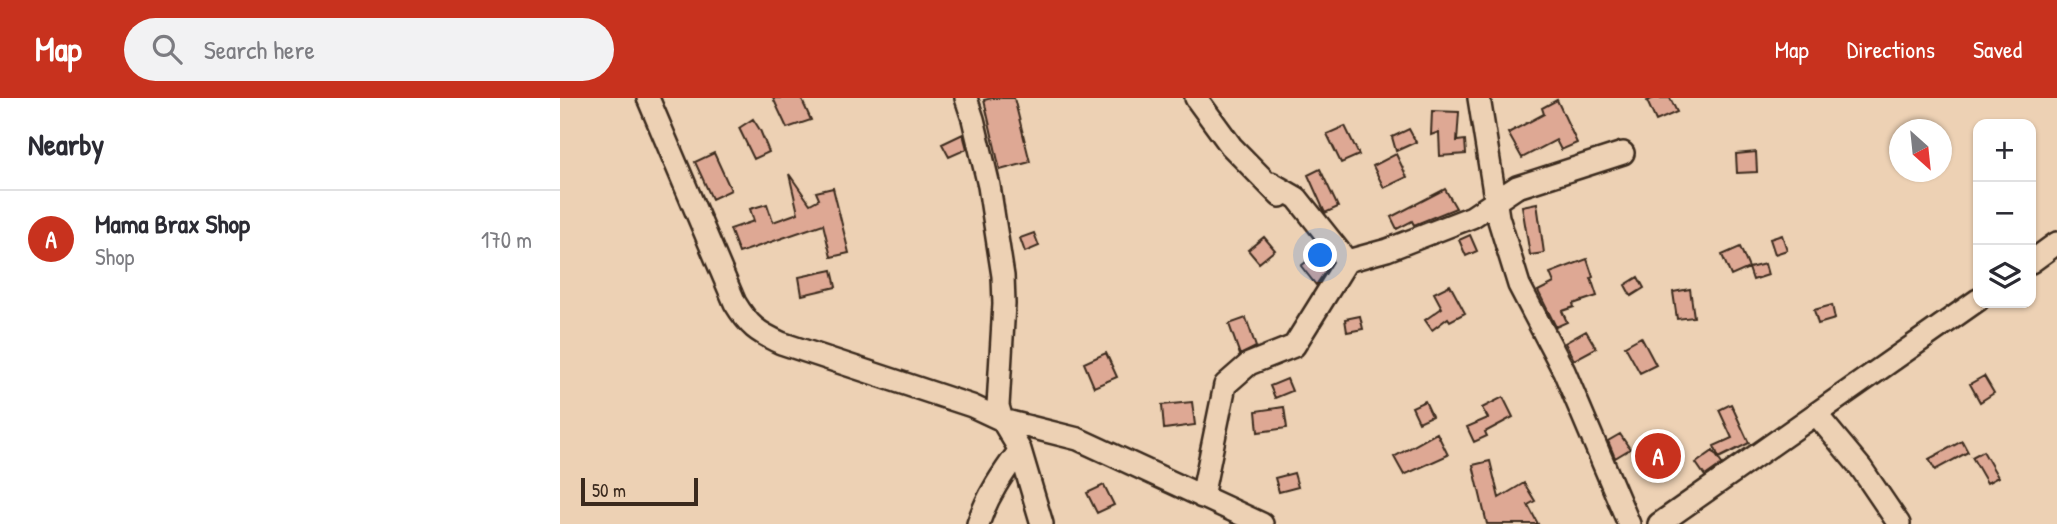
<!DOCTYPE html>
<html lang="en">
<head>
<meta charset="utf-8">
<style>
  body { margin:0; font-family:"Patrick Hand",sans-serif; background:#f2f2f3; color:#2b2b33 }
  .controls { position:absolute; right:21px; top:21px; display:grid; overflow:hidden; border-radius:14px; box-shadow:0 2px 5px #0004 }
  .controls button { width:63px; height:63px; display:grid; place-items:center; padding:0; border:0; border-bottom:2px solid #e1e1e2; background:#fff; color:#2b2b33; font:35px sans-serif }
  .compass { position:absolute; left:1329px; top:21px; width:63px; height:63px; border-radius:50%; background:#fff; box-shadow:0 2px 5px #0004; rotate:153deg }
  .scale { position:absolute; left:21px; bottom:18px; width:117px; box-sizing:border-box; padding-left:7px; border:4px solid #3b2a1e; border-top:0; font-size:19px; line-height:24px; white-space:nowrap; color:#3b2a1e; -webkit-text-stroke:5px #edd1b4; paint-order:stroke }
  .you { position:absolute; left:761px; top:158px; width:24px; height:24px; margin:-18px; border:5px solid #fff; border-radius:50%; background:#1a73e8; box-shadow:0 0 0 10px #1a73e833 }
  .badge { display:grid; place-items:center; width:46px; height:46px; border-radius:50%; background:#c8321e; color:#fff; font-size:23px; font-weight:700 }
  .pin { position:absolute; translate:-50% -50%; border:4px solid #fff; box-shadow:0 2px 7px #0006 }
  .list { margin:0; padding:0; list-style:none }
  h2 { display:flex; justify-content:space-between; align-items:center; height:91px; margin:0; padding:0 28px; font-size:30px }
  h2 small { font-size:23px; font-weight:400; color:#7c7c81 }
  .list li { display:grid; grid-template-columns:46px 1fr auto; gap:21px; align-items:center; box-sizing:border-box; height:98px; padding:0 28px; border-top:2px solid #e1e1e2 }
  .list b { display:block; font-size:26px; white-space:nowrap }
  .list p { margin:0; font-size:23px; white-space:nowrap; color:#7c7c81 }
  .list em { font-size:23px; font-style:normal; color:#7c7c81 }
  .icon { flex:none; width:38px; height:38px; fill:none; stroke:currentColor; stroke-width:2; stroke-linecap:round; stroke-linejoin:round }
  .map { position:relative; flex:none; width:1497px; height:426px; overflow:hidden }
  header { display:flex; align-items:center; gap:42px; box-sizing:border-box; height:98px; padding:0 35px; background:#c8321e; color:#fff }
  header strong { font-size:33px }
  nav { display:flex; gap:38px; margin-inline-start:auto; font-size:24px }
  .search { width:490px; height:63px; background:#f2f2f3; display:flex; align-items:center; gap:18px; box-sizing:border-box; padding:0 24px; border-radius:38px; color:#7c7c81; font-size:26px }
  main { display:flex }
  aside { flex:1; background:#fff }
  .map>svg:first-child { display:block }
  .building { fill:#dea894; stroke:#3b2a1e; stroke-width:2 }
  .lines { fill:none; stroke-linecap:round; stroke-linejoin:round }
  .minor-casing { stroke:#3b2a1e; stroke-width:26 }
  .minor { stroke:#edd1b4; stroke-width:21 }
</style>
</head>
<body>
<header>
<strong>Map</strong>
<div class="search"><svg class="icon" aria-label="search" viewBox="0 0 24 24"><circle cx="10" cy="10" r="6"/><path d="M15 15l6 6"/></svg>Search here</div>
<nav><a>Map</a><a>Directions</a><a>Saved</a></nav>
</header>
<main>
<aside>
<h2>Nearby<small></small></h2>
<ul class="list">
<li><span class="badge">A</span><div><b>Mama Brax Shop</b><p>Shop</p></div><em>170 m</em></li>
</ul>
</aside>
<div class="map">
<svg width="1497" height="426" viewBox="0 0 1497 426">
  <rect width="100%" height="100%" fill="#edd1b4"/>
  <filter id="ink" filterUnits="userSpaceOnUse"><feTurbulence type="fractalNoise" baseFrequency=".0143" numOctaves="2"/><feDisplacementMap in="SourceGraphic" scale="14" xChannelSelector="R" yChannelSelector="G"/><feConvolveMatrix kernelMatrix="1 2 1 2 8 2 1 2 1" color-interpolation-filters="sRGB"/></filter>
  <g filter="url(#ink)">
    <!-- building -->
    <path class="building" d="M 213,0 L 241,0 L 251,22 L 227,30 Z
      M 432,0 L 454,0 L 470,64 L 440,72 L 424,2 Z
      M 1094,0 L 1110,0 L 1117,14 L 1096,23 L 1087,3 Z
      M 997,2 L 1017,45 L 1001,52 L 996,42 L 962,60 L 948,35 L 984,16 L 982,10 Z
      M 872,13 L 899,14 L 897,43 L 905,42 L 906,56 L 880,58 L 879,34 L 871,37 Z
      M 193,21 L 200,32 L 209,54 L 194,61 L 179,30 Z
      M 785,28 L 799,57 L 781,65 L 767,36 Z
      M 849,31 L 856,44 L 836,53 L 832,39 Z
      M 403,36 L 407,51 L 389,59 L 382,46 Z
      M 1196,54 L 1197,74 L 1177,75 L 1176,56 Z
      M 154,55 L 171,92 L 152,101 L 135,64 Z
      M 836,56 L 847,79 L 824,90 L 813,68 Z
      M 760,71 L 778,109 L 765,115 L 748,77 Z
      M 229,76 L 250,106 L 259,101 L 256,94 L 273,90 L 289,155 L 271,159 L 263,126 L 179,155 L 170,131 L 194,123 L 190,111 L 207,106 L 213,124 L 238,115 Z
      M 885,91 L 896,110 L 854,127 L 852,123 L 837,131 L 831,119 Z
      M 977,105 L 984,155 L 970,157 L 962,108 Z
      M 474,135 L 479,148 L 465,154 L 460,140 Z
      M 910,137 L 917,153 L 906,158 L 899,142 Z
      M 1222,137 L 1227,152 L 1215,156 L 1210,141 Z
      M 704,139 L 715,152 L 699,165 L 688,152 Z
      M 1180,149 L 1189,170 L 1171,178 L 1162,157 Z
      M 756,156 L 767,171 L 756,187 L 741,168 Z
      M 1027,161 L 1033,179 L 1031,180 L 1037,198 L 1013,206 L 1014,209 L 1002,213 L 1007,224 L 996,229 L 978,193 L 994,185 L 990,175 Z
      M 1205,166 L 1208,177 L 1193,182 L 1189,170 Z
      M 272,172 L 276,189 L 242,197 L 239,179 Z
      M 1078,179 L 1084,190 L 1071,198 L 1065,187 Z
      M 890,187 L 905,215 L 890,223 L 888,220 L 872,232 L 865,222 L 882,210 L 874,195 Z
      M 1130,191 L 1134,219 L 1117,221 L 1113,194 Z
      M 1272,207 L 1275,221 L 1258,226 L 1254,212 Z
      M 800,218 L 803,231 L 787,234 L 785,221 Z
      M 686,220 L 696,249 L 680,257 L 669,226 Z
      M 1026,233 L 1036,250 L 1014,262 L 1005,245 Z
      M 1081,239 L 1096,267 L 1080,275 L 1065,248 Z
      M 546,255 L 557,279 L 534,289 L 524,265 Z
      M 1424,278 L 1434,295 L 1420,304 L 1410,286 Z
      M 727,281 L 732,293 L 715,300 L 710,288 Z
      M 943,299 L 953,319 L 925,334 L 927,338 L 914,344 L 907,329 L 928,320 L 922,310 Z
      M 865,303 L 872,318 L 859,324 L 852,309 Z
      M 632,304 L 635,327 L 604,331 L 602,307 Z
      M 1171,306 L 1189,345 L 1159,360 L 1154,348 L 1172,340 L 1159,312 Z
      M 724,309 L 727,330 L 698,334 L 696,313 Z
      M 877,335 L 888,357 L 844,377 L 834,359 Z
      M 1060,336 L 1070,351 L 1055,360 L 1048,343 Z
      M 1402,343 L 1408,354 L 1375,372 L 1369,361 Z
      M 1153,353 L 1162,366 L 1145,378 L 1136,365 Z
      M 1423,353 L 1438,379 L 1427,385 L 1412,359 Z
      M 930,363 L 939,400 L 964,385 L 975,403 L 968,407 L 978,426 L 927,426 L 913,367 Z
      M 734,375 L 738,389 L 719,394 L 715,380 Z
      M 544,387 L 554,407 L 537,415 L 527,395 Z"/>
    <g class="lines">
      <defs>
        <path id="minor" d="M 88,0 L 175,205 C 189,228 197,234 221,245 L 412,308 L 442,322 L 518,341 L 702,426
          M 406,0 L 413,21 L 429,88 L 443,178 L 444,206 L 438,308 L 442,322 L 460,352 L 482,426
          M 636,0 L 671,48 L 720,98
          M 919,0 L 938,119 L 959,187 L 1004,273 L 1069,426
          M 711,85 L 737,100 L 787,163
          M 1471,164 L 1497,145
          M 1256,316 L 1301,370 L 1339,426
          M 642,399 L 665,287 L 689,266 L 734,248 L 787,163 L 827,152 L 912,119 L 957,89 L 1063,55
          M 418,426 C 427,398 443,375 460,352
          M 1099,426 L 1418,202"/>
      </defs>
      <!-- minor casing -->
      <use href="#minor" class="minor-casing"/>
      <!-- minor -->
      <use href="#minor" class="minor"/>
    </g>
  </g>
</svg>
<div class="controls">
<button>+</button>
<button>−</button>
<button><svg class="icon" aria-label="layers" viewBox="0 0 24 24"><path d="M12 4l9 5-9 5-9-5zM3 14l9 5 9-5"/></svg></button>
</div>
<svg class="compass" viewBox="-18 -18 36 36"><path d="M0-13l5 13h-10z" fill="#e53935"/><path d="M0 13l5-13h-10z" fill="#7c7c81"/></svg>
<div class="scale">50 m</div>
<div class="you"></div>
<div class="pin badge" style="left:1098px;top:358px">A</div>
</div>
</main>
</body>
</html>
